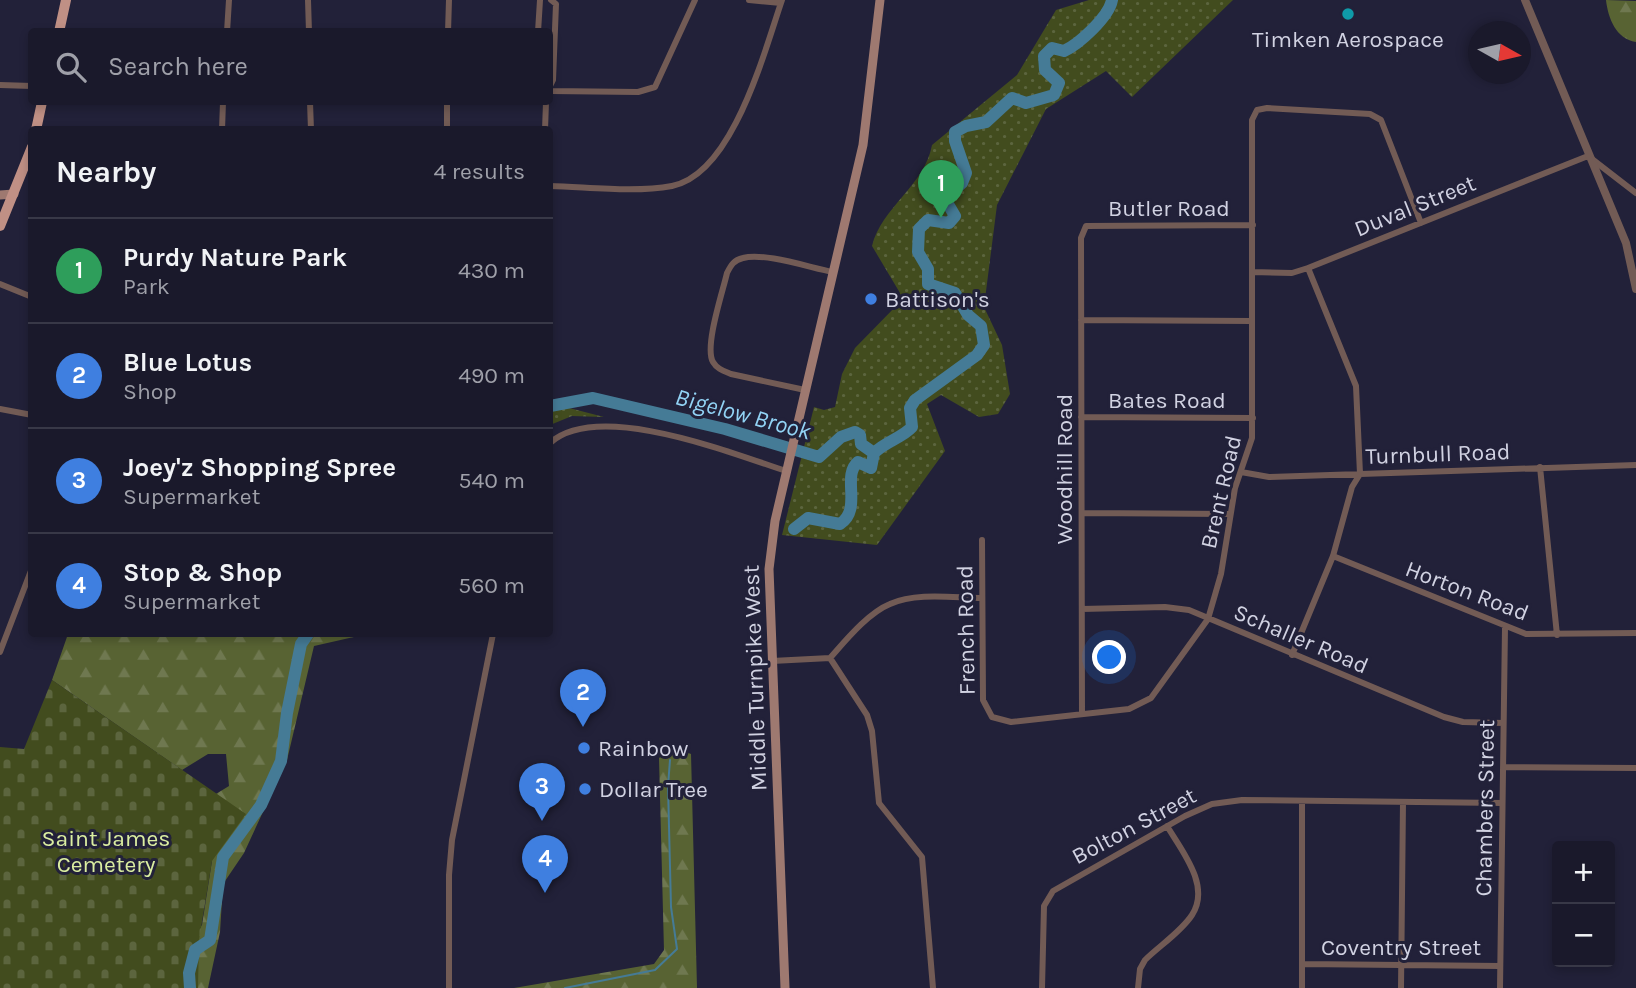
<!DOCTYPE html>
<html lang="en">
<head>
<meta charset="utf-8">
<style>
  body { margin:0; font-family:Karla,sans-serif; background:#232233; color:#f1f3f6 }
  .controls { position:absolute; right:21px; bottom:21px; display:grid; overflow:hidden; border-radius:7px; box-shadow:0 4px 10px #0003 }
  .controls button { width:63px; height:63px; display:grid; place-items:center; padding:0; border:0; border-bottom:2px solid #383847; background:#1a192b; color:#f1f3f6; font:35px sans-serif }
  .compass { position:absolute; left:1468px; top:21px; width:63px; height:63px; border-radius:50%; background:#1a192b; box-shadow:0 4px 10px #0003; rotate:98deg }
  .you { position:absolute; left:1110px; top:658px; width:24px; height:24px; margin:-18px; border:5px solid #fff; border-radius:50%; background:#1a73e8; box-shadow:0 0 0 10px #1a73e833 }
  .badge { display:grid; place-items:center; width:46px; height:46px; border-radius:50%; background:#4dd39a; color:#fff; font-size:23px; font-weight:700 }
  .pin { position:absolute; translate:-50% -58px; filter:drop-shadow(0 2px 4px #0008) }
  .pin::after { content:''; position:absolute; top:37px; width:24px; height:21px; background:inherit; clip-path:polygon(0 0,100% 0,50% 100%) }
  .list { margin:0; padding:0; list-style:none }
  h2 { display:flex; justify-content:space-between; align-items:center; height:91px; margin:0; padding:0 28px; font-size:30px }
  h2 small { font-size:23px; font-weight:400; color:#9fa0a9 }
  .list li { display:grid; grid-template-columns:46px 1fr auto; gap:21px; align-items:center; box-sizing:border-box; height:105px; padding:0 28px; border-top:2px solid #383847 }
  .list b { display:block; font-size:26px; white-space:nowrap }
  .list p { margin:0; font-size:23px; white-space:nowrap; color:#9fa0a9 }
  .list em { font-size:23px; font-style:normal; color:#9fa0a9 }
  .icon { flex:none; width:38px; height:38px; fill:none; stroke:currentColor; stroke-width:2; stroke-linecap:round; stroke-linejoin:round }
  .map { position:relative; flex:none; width:1636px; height:988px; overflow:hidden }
  .search { position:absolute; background:#1a192b; box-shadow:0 4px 10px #0003; left:28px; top:28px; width:525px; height:77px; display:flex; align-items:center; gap:18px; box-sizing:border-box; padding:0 24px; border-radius:7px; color:#9fa0a9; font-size:26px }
  .panel { position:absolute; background:#1a192b; box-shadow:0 4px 10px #0003; left:28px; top:126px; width:525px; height:511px; border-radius:7px }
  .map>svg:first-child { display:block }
  .grass { fill:url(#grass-dots) }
  .forest { fill:url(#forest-firs) }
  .cemetery { fill:url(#cemetery-stones) }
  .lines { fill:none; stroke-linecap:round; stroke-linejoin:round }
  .stream { stroke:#457b96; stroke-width:2 }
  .river { stroke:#457b96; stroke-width:12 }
  .minor { stroke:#725b55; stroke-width:6 }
  .tertiary { stroke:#725b55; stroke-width:8 }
  .secondary { stroke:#9e7970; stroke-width:9 }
  .primary { stroke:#c09085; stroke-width:10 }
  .culture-dot { fill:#0f9aa8; stroke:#222139; stroke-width:2.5 }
  .shop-dot { fill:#3f7fe0; stroke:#222139; stroke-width:2.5 }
  .labels { text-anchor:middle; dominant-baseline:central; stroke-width:6; stroke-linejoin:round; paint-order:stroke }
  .poi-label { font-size:23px; fill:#d1d2e2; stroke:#222139; text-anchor:start }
  .street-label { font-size:23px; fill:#d1d2e2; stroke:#222139 }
  .park-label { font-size:23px; fill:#dbeea1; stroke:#222139 }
  .water-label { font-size:24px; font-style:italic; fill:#92d3f5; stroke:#222139 }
</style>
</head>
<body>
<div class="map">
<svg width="1636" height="988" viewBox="0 0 1636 988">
  <defs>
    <pattern id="grass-dots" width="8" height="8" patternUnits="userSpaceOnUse" patternTransform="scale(1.75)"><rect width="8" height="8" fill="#424c1e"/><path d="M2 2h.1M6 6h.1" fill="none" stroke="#5c653e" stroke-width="1.8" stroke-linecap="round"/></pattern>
    <pattern id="forest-firs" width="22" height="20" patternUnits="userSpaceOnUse" patternTransform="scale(1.75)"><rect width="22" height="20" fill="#586333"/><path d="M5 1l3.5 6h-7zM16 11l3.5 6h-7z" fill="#6f7850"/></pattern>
    <pattern id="cemetery-stones" width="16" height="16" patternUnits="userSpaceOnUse" patternTransform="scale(1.75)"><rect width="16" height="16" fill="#424c1e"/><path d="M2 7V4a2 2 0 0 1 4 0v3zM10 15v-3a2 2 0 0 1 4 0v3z" fill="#5c653e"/></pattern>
  </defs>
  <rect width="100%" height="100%" fill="#222139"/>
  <!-- grass -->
  <path class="grass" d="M 1089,0 L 1233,0 L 1132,97 L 1106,71 L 1046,109 L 997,205 L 984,307 L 1002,345 L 1010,394 L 998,414 L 979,417 L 941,395 L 927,404 L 945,451 L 877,545 L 782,535 L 814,407 L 824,410 L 835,407 L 842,374 L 855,348 L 899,303 L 900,293 L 872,246 C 881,208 925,185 932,145 L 1017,75 L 1056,10 Z
    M 550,403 L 604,417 L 572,416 L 550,425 Z"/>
  <!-- forest -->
  <path class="forest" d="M 1606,0 L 1636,1 L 1636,42 C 1616,39 1608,18 1606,0 Z
    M 68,634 L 367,634 L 314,646 L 287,760 L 244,853 L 223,884 L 220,932 L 208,988 L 151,988 L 202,925 L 212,861 L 188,811 L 229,786 L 226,754 L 208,754 L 182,770 L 52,680 Z
    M 673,747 L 691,754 L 697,988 L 514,988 L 654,964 L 664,950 L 659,758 Z"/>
  <!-- cemetery -->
  <path class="cemetery" d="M 52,680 L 246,814 L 212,861 L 199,940 L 198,988 L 0,988 L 0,747 L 24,749 Z"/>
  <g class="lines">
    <!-- stream -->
    <path class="stream" d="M 565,988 L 655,970 L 677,949 L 671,907 L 668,786 L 670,760"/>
    <!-- river -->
    <path class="river" d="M 550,406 L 593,398 L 725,429 L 819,457 L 841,437 L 855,432 L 860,435 L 861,444 L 874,453
      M 874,453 C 886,441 902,438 912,427 L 910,408 L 915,400 L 977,355 L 984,345 L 981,326 L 968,315 L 955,293 L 928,284 L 928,269 L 918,252 L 919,229 L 928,220 L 949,223 L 955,216 L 945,199 L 962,183 L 966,173 L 955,141 L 955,132 L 966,126 L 986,122 L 1012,98 L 1026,103 L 1054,95 L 1059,83 L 1045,70 L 1044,56 L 1052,48 L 1064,51 C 1079,44 1109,17 1112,0
      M 794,529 L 808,518 L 840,524 C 863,509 841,476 858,462 L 871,468 L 874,453
      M 190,988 L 189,973 L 195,950 L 210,940 L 223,857 L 261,805 L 281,761 L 287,713 L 301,644 L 308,634"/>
    <!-- minor -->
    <path class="minor" d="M 308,0 L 309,32
      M 749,0 L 781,3
      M 227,32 L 229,0
      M 448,32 L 449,0
      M 538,32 L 540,0
      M 0,85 L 32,86
      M 550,86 L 553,80 L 556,4 L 551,0
      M 550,91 L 638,92 L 655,87 L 695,0
      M 310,102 L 311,130
      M 222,130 L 223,102
      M 447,130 L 447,102
      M 545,130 L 546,102
      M 550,186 C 589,187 634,193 672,186 C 733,174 764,52 782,0
      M 1252,272 L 1292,273 L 1308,268 L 1588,156 L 1636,193
      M 0,284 L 32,297
      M 1081,320 L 1252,321
      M 805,390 L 731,374 C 724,371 717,369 713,362 C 704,347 723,291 727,273 C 731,265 734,260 743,258 C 764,252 811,268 833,272
      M 0,409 L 32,415
      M 1081,417 L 1253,418
      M 550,443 C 598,400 731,453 786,471
      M 1540,467 L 1557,635
      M 1241,472 L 1269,477 L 1636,465
      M 1083,513 L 1229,514
      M 982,540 L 983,700 L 992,717 L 1011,722 L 1129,709 L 1151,698 L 1208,619 L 1221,574 L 1235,488 L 1252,438 L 1252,120 L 1257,110 L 1267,108 L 1370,114 L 1381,120 L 1421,223
      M 1333,556 L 1526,634 L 1636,633
      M 1082,609 L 1165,607 L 1189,610 L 1444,717 L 1463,722 L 1503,723
      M 0,652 L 32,568
      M 1292,655 L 1333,556 L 1352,487 L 1360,474 L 1356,386 L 1308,268
      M 830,658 L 867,715 L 872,731 L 879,803 L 922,857 L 933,988
      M 772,661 L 830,658 C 846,640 868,613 890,604 C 917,592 954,598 982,598
      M 1082,714 L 1081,238 L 1086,226 L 1253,225
      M 1503,767 L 1636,768
      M 1302,964 L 1500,966
      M 449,988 L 449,875 L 452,840 L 493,634
      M 1042,988 L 1044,906 L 1053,891 L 1185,816 L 1212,804 L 1242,800 L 1502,803
      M 1138,988 L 1140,969 L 1145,960 C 1159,946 1181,932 1192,915 C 1211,886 1182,851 1167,826
      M 1302,988 L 1302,802
      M 1401,988 L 1403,802
      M 1500,988 L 1505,627"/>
    <!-- tertiary -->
    <path class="tertiary" d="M 1525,0 L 1626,243 L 1636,289"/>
    <!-- secondary -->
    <path class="secondary" d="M 0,195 L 14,194
      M 785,988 L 769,569 L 775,521 L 863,145 L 880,0"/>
    <!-- primary -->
    <path class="primary" d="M 59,32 L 66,0
      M 36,130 L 42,102
      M 0,226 L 32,147"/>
  </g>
  <!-- markers -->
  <circle class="culture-dot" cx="1348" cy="14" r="7"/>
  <g class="shop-dot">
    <circle cx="871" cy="299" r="7"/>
    <circle cx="584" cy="748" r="7"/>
    <circle cx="585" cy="789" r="7"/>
  </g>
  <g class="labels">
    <!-- poi labels -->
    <g class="poi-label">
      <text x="1348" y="39" text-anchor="middle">Timken Aerospace</text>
      <text x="885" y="299">Battison's</text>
      <text x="598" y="748">Rainbow</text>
      <text x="599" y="789">Dollar Tree</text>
    </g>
    <!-- street labels -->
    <g class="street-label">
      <text transform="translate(1415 206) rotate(-22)">Duval Street</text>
      <text x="1169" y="208">Butler Road</text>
      <text x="1167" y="400">Bates Road</text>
      <text transform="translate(1438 454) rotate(-2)">Turnbull Road</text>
      <text transform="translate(1064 469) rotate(-90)">Woodhill Road</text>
      <text transform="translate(1221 492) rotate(-77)">Brent Road</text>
      <text transform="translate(1467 591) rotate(21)">Horton Road</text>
      <text transform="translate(966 630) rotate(-91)">French Road</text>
      <text transform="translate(1301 639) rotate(23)">Schaller Road</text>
      <text transform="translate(755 678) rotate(-92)">Middle Turnpike West</text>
      <text transform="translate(1485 808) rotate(-89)">Chambers Street</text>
      <text transform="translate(1134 826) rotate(-28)">Bolton Street</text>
      <text x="1401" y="947">Coventry Street</text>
    </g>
    <!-- park labels -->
    <g class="park-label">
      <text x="106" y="838">Saint James<tspan x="106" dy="26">Cemetery</tspan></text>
    </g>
    <!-- water labels -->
    <g class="water-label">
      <text transform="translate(743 414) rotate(15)">Bigelow Brook</text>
    </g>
  </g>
</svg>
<div class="controls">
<button>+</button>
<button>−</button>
</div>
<svg class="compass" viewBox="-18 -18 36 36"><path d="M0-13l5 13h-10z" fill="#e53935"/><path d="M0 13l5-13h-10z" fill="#9fa0a9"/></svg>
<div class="you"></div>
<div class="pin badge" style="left:941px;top:218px;background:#2e9e5b">1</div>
<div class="pin badge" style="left:583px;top:727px;background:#3f7fe0">2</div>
<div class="pin badge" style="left:542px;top:821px;background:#3f7fe0">3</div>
<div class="pin badge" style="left:545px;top:893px;background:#3f7fe0">4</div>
<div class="search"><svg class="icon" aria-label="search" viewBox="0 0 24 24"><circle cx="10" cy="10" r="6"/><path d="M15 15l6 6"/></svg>Search here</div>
<section class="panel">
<h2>Nearby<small>4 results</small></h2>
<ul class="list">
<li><span class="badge" style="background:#2e9e5b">1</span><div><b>Purdy Nature Park</b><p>Park</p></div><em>430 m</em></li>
<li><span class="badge" style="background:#3f7fe0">2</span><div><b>Blue Lotus</b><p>Shop</p></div><em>490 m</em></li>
<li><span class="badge" style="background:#3f7fe0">3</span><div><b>Joey'z Shopping Spree</b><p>Supermarket</p></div><em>540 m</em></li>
<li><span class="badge" style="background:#3f7fe0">4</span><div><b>Stop &amp; Shop</b><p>Supermarket</p></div><em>560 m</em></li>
</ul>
</section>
</div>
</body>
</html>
